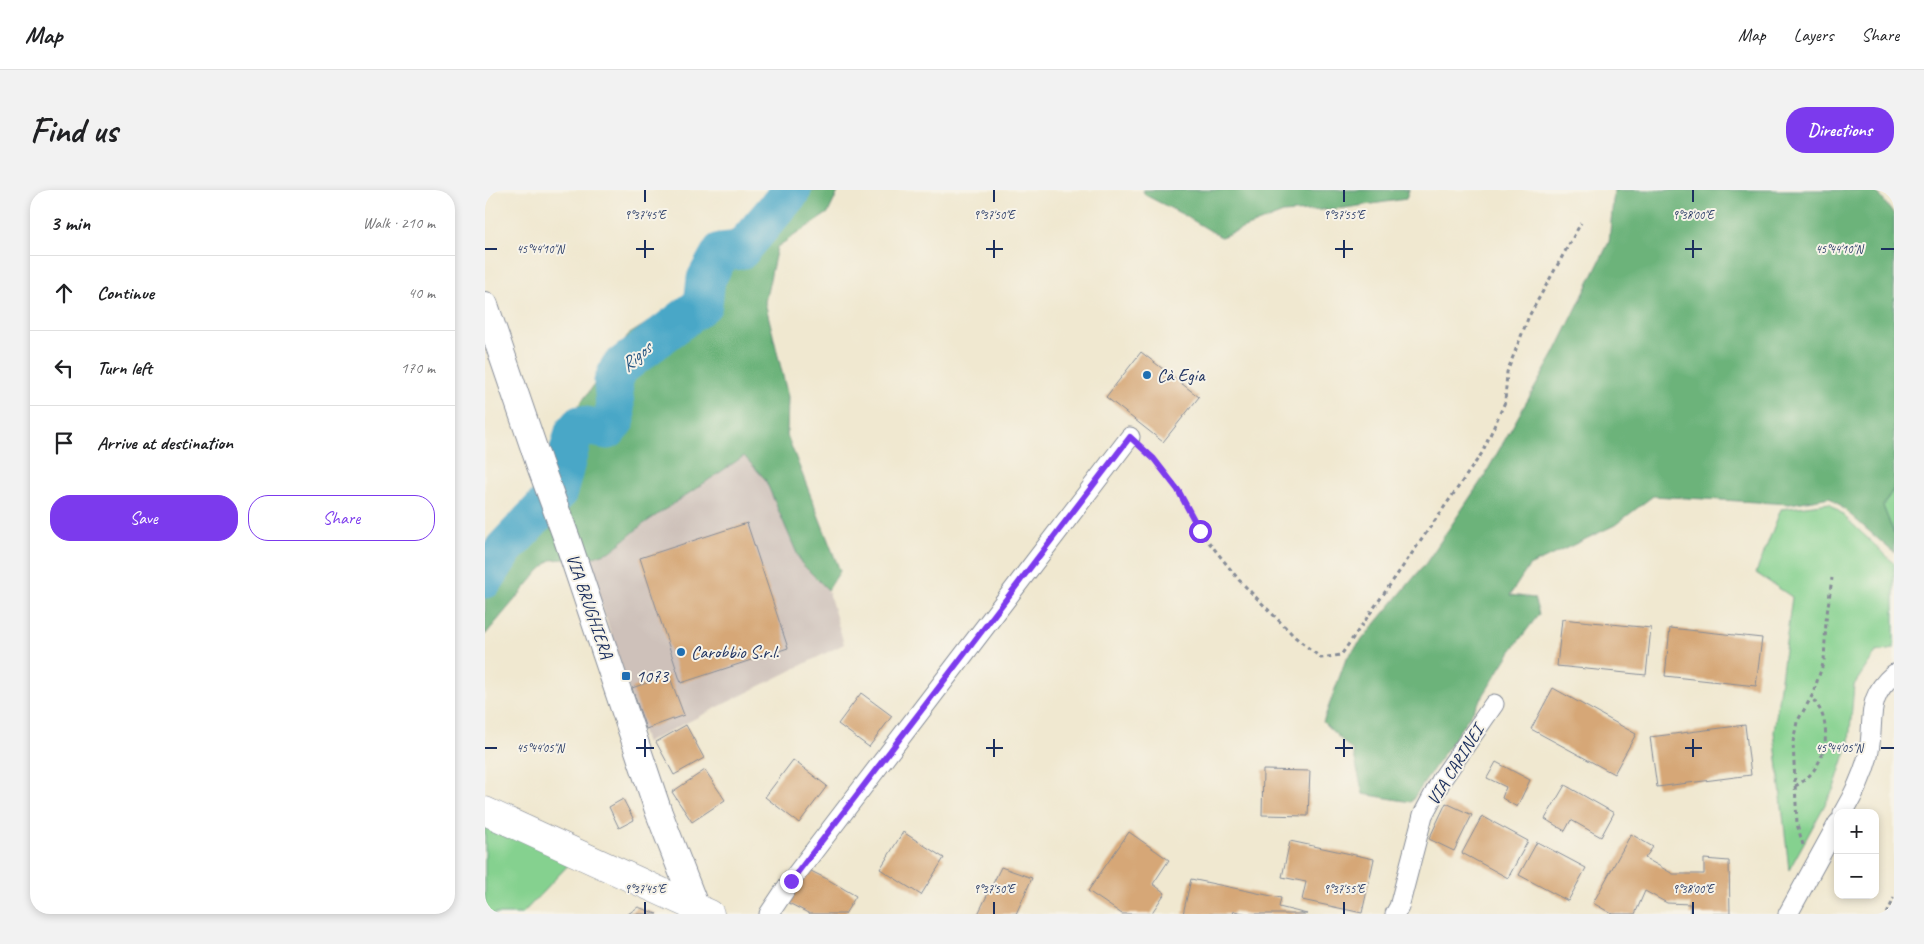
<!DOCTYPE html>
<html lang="en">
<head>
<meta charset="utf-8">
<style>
  body { margin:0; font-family:Caveat,sans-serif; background:#f2f2f2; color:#202124 }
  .controls { position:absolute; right:15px; bottom:15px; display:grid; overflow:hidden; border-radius:10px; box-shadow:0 2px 8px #0003 }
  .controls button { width:45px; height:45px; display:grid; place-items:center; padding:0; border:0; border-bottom:1px solid #e0e0e0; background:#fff; color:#202124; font:25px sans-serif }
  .stop { position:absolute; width:15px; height:15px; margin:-11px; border:4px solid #7c3aed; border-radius:50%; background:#fff }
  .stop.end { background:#7c3aed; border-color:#fff; box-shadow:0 1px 5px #0008 }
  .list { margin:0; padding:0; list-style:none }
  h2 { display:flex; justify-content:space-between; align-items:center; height:65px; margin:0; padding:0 20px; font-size:21px }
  h2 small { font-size:16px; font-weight:400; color:#757577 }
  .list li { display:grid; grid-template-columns:32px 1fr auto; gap:15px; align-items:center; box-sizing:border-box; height:75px; padding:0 20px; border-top:1px solid #e0e0e0 }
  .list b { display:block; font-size:19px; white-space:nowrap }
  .list em { font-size:16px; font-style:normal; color:#757577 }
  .actions { display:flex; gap:10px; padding:15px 20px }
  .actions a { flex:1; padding:11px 0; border:1px solid #7c3aed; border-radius:20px; text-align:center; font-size:18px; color:#7c3aed }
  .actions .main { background:#7c3aed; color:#fff }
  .icon { flex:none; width:28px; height:28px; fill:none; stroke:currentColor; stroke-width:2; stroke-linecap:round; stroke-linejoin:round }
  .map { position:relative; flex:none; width:1409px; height:724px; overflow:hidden; border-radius:20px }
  header { display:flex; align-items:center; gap:30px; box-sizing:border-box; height:70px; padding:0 25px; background:#fff; border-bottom:1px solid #e0e0e0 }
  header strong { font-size:24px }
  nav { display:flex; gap:28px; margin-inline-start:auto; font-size:18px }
  .intro { display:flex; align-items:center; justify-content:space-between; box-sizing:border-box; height:120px; padding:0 30px }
  h1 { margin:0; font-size:35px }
  .button { padding:12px 22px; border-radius:20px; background:#7c3aed; color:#fff; font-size:18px; font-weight:700 }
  main { display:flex; gap:30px; padding:0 30px }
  aside { flex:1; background:#fff; border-radius:20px; box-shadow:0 2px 8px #0003 }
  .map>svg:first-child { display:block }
  .industrial { fill:#cec1ba }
  .green { fill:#85d18f; stroke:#508076 }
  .forest { fill:#6cb37a; stroke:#44716c }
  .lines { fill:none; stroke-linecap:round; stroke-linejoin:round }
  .river { stroke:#49a7c7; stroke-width:39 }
  .building { fill:#d6a777 }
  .minor-casing { stroke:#868c97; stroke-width:21 }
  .secondary-casing { stroke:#868c97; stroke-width:28 }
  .primary-casing { stroke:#868c97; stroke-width:29 }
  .path { stroke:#868c97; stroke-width:3; stroke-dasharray:4 4; stroke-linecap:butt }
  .minor { stroke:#fff; stroke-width:19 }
  .secondary { stroke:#fff; stroke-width:26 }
  .primary { stroke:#fff; stroke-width:28 }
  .route { stroke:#7c3aed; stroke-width:6 }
  .ticks { fill:none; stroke:#1b2f5e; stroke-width:2 }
  .poi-dot { fill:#1f6fb2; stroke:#f7f3e8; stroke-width:2 }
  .labels { text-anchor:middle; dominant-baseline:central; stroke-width:4; stroke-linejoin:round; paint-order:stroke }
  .poi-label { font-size:18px; fill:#1b2f5e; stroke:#f7f3e8; text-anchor:start }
  .street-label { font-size:18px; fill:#1b2f5e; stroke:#f7f3e8 }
  .water-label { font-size:19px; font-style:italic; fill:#2b5983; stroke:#f7f3e8 }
  .ticks-label { font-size:12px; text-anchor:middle; fill:#1b2f5e; stroke:#f7f3e8; stroke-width:4; stroke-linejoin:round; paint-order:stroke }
</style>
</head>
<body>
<header>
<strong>Map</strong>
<nav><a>Map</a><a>Layers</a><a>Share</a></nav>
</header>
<div class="intro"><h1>Find us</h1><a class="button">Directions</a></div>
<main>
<aside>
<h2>3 min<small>Walk · 210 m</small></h2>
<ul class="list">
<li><svg class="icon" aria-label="ahead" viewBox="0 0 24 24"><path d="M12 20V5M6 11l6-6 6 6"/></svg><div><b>Continue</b></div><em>40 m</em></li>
<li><svg class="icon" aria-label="left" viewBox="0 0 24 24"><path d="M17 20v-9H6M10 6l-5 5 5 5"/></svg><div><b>Turn left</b></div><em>170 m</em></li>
<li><svg class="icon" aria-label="arrive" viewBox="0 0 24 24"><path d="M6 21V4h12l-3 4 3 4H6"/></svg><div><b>Arrive at destination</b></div></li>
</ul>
<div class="actions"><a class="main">Save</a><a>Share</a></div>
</aside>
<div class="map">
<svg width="1409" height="724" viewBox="0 0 1409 724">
  <rect width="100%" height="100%" fill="#f7f3e8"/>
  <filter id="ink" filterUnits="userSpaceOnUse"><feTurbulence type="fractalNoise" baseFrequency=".02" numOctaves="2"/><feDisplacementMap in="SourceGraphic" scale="10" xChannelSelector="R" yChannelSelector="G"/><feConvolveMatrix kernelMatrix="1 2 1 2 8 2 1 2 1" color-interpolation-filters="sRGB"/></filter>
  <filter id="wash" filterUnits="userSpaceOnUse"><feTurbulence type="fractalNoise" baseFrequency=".0096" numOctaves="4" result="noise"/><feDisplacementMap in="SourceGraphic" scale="20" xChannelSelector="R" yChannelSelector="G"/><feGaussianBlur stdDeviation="1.12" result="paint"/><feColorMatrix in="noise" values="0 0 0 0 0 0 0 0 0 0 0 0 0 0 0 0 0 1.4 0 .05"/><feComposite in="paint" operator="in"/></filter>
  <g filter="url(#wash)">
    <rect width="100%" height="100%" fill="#f0e8d0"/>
    <!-- industrial -->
    <path class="industrial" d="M 259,266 L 280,289 L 316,373 L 343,400 L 359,454 L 161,553 L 101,367 L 109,367 L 126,361 L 157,335 Z"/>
    <!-- green -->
    <path class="green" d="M 1409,298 L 1409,344 L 1398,316 Z
      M 1345,313 L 1409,373 L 1409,459 L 1391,462 L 1369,495 L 1364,552 L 1349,598 L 1304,680 L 1289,542 L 1307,407 L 1271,383 L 1296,319 Z
      M 0,633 L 87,671 L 37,724 L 0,724 Z"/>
    <!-- forest -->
    <path class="forest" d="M 287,0 L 354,0 L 343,23 L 292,57 L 280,112 L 303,207 L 302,245 L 355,381 L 343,400 L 316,373 L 280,289 L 259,266 L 157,335 L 126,361 L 109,367 L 66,370 L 54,381 L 0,445 L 0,358 L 22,340 L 58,302 L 84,227 L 104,202 L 143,145 L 208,104 L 217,61 L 256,35 Z
      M 658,0 L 924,0 L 921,9 L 860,18 L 798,23 L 736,47 L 699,25 L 660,5 Z
      M 1129,0 L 1387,0 L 1393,3 L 1409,25 L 1409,298 L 1398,316 L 1409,344 L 1409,363 L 1345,307 L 1305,314 L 1168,306 L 1130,335 L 1044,376 L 1025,405 L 1049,408 L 1054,424 L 1026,461 L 996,509 L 926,612 L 878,604 L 868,561 L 838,532 L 861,469 L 941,373 L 998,288 L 1069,164 L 1124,52 Z"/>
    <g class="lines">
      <!-- river -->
      <path class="river" d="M 0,389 L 19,359 L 73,302 L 89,242 L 95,235 L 123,240 L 131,229 L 128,192 L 134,178 L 218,114 L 221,89 L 236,62 L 256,60 L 307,0"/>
    </g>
    <g id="blocks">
      <!-- building -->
      <path class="building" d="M 656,162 L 714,207 L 678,252 L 621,207 Z
        M 262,333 L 303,458 L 196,493 L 155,368 Z
        M 1077,429 L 1166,438 L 1161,485 L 1072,476 Z
        M 1185,438 L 1277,448 L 1271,496 L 1180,486 Z
        M 184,485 L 199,525 L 161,539 L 147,498 Z
        M 1068,498 L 1151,544 L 1129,584 L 1046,539 Z
        M 376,503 L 407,526 L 384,557 L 353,534 Z
        M 201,535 L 219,568 L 189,585 L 171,552 Z
        M 1260,535 L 1266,585 L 1172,597 L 1165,547 Z
        M 308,570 L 342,596 L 314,633 L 280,607 Z
        M 1011,572 L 1045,590 L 1032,617 L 1017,608 L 1021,597 L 1002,588 Z
        M 220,580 L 240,610 L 207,632 L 187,602 Z
        M 778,580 L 825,581 L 823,626 L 777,625 Z
        M 1080,595 L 1129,623 L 1116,647 L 1086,630 L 1080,641 L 1060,629 Z
        M 138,609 L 149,630 L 134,638 L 124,617 Z
        M 961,613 L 987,625 L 969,661 L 944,649 Z
        M 997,626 L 1043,651 L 1023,688 L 977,663 Z
        M 418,642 L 459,668 L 436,705 L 395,679 Z
        M 644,642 L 684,670 L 668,694 L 680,703 L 666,724 L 637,724 L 603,701 Z
        M 1146,644 L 1168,657 L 1160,668 L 1188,684 L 1219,684 L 1219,669 L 1244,671 L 1245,724 L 1205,724 L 1205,714 L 1182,713 L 1160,701 L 1150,724 L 1127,724 L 1108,713 Z
        M 805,651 L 889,669 L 877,723 L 817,710 L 821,692 L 797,687 Z
        M 1052,652 L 1101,678 L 1083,711 L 1034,685 Z
        M 318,677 L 342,689 L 371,706 L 360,724 L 325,724 L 300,711 Z
        M 516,677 L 547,688 L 531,724 L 493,724 Z
        M 706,689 L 796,708 L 794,717 L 822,724 L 763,724 L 749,721 L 748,724 L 698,724 Z
        M 153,717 L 172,724 L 143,724 Z"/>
    </g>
  </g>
  <g filter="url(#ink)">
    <use href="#blocks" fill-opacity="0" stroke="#868c97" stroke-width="1"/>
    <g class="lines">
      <defs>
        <path id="minor" d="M 1358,623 C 1368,606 1378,585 1383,566 C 1391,532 1378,510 1409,484
          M 284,724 L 306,691 L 645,247
          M 910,724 L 914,717 L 938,625 L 957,589 L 1009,514
          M 1303,724 L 1353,633"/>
        <path id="secondary" d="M 0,115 L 54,273 L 82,349 L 174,623 L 211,718"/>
        <path id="primary" d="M 0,621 L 225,724"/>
      </defs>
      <!-- minor casing -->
      <use href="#minor" class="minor-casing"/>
      <!-- secondary casing -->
      <use href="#secondary" class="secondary-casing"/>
      <!-- primary casing -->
      <use href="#primary" class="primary-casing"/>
      <!-- path -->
      <path class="path" d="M 660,261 L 669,269 L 693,300 L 715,341 L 754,390 L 810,447 L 836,468 L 856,465 L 997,263 L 1020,212 L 1022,182 L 1044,126 L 1096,33
        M 1310,596 C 1335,584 1347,551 1337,524 C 1335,518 1330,513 1327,507
        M 1318,655 L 1312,634 L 1308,552 L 1312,532 L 1327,506 L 1339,471 L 1341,431 L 1347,388
        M 1402,724 L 1409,708"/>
      <!-- minor -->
      <use href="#minor" class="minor"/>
      <!-- secondary -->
      <use href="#secondary" class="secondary"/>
      <!-- primary -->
      <use href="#primary" class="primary"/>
    </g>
  </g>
  <g class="lines" filter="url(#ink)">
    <!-- route -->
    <path class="route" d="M 306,691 L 645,247 L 669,269 L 693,300 L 715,341"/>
  </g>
  <!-- ticks -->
  <path class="ticks" d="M 160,0 L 160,12M 509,0 L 509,12M 859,0 L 859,12M 1208,0 L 1208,12M 160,50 L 160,68M 509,50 L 509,68M 859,50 L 859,68M 1208,50 L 1208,68M 0,59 L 12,59M 151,59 L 169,59M 501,59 L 518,59M 850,59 L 868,59M 1200,59 L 1217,59M 1396,59 L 1409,59M 160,549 L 160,567M 509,549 L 509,567M 859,549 L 859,567M 1208,549 L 1208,567M 0,558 L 12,558M 151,558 L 169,558M 501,558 L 518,558M 850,558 L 868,558M 1200,558 L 1217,558M 1396,558 L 1409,558M 160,712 L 160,724M 509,712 L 509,724M 859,712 L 859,724M 1208,712 L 1208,724"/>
  <!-- markers -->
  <g class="poi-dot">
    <circle cx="662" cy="185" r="5"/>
    <circle cx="196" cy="462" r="5"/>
    <rect x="136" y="481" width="10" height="10" rx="2.5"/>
  </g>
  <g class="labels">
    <!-- poi labels -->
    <g class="poi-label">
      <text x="672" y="185">Cà Egia</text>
      <text x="206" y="462">Carobbio S.r.l.</text>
      <text x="151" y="486">1073</text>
    </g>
    <!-- street labels -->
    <g class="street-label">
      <text transform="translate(105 416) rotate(71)">VIA BRUGHIERA</text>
      <text transform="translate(970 575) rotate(-58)">VIA CARINEI</text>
    </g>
    <!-- water labels -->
    <g class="water-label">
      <text transform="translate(151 167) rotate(-41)">Rigos</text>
    </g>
  </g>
  <g class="ticks-label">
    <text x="160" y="29">9°37'45"E</text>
    <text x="509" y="29">9°37'50"E</text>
    <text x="859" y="29">9°37'55"E</text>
    <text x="1208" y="29">9°38'00"E</text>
    <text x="55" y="63">45°44'10"N</text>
    <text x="1354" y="63">45°44'10"N</text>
    <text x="55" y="562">45°44'05"N</text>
    <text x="1354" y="562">45°44'05"N</text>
    <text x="160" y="703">9°37'45"E</text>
    <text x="509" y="703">9°37'50"E</text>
    <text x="859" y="703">9°37'55"E</text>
    <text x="1208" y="703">9°38'00"E</text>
  </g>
</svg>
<div class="controls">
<button>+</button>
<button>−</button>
</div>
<div class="stop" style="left:715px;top:341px"></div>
<div class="stop end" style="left:306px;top:691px"></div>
</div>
</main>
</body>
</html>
